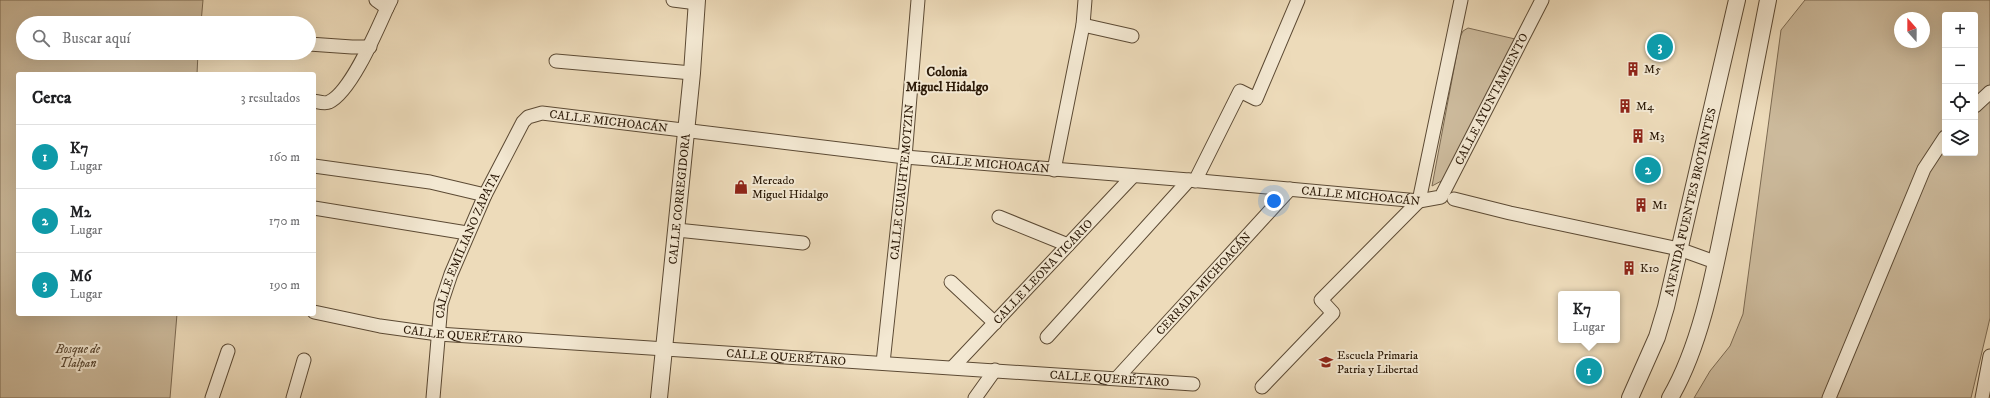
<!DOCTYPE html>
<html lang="es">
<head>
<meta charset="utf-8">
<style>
  body { margin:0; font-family:"IM FELL DW Pica",serif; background:#f2f2f2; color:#202124 }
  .controls { position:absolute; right:12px; top:12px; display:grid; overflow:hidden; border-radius:4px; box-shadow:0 4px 16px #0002 }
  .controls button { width:36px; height:36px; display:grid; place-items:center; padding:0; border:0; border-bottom:1px solid #e0e0e0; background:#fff; color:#202124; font:20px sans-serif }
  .compass { position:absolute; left:1894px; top:12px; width:36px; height:36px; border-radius:50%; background:#fff; box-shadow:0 4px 16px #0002; rotate:339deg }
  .you { position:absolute; left:1274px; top:201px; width:14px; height:14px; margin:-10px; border:3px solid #fff; border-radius:50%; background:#1a73e8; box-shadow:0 0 0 6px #1a73e833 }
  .badge { display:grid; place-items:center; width:26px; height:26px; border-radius:50%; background:#8f2418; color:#fff; font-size:13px; font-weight:700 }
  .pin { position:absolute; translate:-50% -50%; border:2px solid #fff; box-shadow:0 1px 4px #0006 }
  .popup { position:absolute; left:1558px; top:291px; width:62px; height:52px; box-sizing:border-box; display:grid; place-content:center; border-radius:4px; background:#fff; filter:drop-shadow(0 1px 3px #0005); font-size:13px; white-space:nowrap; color:#757577 }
  .popup b { font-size:15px; color:#202124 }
  .popup::after { content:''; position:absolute; left:50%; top:100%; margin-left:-8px; border:8px solid transparent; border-top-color:#fff }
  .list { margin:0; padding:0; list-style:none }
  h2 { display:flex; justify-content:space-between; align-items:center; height:52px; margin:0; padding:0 16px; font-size:17px }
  h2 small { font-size:13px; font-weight:400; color:#757577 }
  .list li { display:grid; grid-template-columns:26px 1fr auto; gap:12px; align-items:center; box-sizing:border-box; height:64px; padding:0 16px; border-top:1px solid #e0e0e0 }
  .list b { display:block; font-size:15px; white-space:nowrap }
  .list p { margin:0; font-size:13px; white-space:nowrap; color:#757577 }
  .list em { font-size:13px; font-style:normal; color:#757577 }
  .icon { flex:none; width:22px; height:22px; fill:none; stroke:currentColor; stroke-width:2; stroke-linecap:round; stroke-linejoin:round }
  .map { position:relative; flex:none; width:1990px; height:398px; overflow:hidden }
  .search { position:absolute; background:#fff; box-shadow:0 4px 16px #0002; left:16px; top:16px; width:300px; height:44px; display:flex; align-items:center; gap:10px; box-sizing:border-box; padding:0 14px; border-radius:22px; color:#757577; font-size:15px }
  .panel { position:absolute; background:#fff; box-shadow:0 4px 16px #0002; left:16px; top:72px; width:300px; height:244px; border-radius:4px }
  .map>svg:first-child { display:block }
  .green { fill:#ccba9c; stroke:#7c6a52; fill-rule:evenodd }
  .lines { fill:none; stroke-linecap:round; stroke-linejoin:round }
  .minor-casing { stroke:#5c4a34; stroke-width:15 }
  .tertiary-casing { stroke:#5c4a34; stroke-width:18 }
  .minor { stroke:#f3e8d2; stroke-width:13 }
  .tertiary { stroke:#f3e8d2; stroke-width:16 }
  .labels { text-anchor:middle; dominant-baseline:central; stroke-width:4; stroke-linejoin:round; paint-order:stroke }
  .poi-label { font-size:12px; fill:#2b1907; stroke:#f3e8d2; text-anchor:start }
  .street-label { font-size:12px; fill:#2b1907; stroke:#f3e8d2 }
  .park-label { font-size:12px; font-style:italic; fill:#5b4934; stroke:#f3e8d2 }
  .neighbourhood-label { font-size:13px; font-weight:bold; fill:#2b1907; stroke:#f3e8d2 }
</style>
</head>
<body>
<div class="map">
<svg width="1990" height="398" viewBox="0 0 1990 398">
  <rect width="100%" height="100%" fill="#eddbba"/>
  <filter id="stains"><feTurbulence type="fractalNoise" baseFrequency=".005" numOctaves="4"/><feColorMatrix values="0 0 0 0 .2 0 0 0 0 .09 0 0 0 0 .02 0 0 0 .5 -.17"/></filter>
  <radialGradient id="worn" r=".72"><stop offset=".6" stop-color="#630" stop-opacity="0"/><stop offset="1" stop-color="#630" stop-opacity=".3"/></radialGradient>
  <!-- green -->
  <path class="green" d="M 0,0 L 203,0 L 201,23 L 23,23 L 23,53 L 198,53 L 197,74 L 18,74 L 18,314 L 177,314 L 170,398 L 0,398 Z
    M 1805,0 L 1990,0 L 1990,318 L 1971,398 L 1694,398 L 1710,371 L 1730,346 L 1743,314 L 1781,30 ZM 1945,15 L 1975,15 L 1975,153 L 1945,153 ZM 1900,18 L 1924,18 L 1924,42 L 1900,42 Z
    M 1468,28 L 1515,39 L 1445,179 L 1432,186 L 1460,37 L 1463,31 Z"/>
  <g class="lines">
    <defs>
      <g id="minor">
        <path d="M 376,0 L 387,8 L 391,0"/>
        <path d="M 673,0 L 697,3"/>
        <path d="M 1083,25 L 1132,36"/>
        <path d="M 309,44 L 352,47 L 370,47"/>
        <path d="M 556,61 L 692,73"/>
        <path d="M 314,101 C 319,102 325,104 329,102 C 351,92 377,30 387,8"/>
        <path d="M 1975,106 L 1990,92"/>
        <path d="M 314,166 L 430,182 L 485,195"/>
        <path d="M 1054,170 L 1083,25 L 1085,0"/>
        <path d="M 1195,181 L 1240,91 L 1256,99 L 1298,0"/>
        <path d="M 1454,199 L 1510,213 L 1679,249 L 1715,262"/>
        <path d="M 314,208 L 467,233"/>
        <path d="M 999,217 L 1068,245"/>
        <path d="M 677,230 L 803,243"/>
        <path d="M 951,282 L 995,323"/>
        <path id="s1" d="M 314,312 L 380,326 L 438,334 L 1193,384"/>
        <path d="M 1047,337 L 1189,180"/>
        <path id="s2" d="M 883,363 L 905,157 L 918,0"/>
        <path id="s3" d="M 953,367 L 1132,177"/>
        <path id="s4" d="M 1117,378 L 1290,189"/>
        <path d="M 1262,387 L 1333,313 L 1321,300 L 1419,201 L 1461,0"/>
        <path d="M 212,398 L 228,351"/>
        <path d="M 293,398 L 304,360"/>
        <path id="s5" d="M 433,398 L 441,304 L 451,274 L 485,195 L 523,122 L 528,117 L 542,113 L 905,157 L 1189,180 L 1419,201 L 1441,197 L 1542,0"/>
        <path d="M 975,398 L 995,370"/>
        <path d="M 1829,398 L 1924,169 L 1945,137"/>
        <path d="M 1982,398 L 1990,356"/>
      </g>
      <g id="tertiary">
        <path id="s6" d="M 659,398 L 692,73 L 697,0"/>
        <path id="s7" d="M 1630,398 L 1657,337 L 1666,307 L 1737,0"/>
        <path d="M 1670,398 C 1703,342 1716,262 1729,199 C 1742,133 1755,66 1768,0"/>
      </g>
    </defs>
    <!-- minor casing -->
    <use href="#minor" class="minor-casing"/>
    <!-- tertiary casing -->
    <use href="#tertiary" class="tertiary-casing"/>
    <!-- minor -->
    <use href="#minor" class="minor"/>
    <!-- tertiary -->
    <use href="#tertiary" class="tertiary"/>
  </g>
  <!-- icons -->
  <defs>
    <symbol id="building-bare" viewBox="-9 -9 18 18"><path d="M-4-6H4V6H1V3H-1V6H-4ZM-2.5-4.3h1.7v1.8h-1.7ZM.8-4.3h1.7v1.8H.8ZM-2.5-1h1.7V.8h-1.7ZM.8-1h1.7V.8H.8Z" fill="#8f2418" stroke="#f3e8d2" stroke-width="2.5" paint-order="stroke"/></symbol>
    <symbol id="shop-bare" viewBox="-9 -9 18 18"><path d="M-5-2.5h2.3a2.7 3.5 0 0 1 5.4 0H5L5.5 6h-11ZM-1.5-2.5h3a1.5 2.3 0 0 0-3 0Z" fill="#8f2418" stroke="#f3e8d2" stroke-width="2.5" paint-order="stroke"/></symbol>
    <symbol id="school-bare" viewBox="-9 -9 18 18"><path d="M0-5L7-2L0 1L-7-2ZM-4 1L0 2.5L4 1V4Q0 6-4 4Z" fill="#8f2418" stroke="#f3e8d2" stroke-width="2.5" paint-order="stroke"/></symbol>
  </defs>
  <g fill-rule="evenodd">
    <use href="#building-bare" x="1623" y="59" width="20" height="20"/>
    <use href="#building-bare" x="1615" y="96" width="20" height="20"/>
    <use href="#building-bare" x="1628" y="126" width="20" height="20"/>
    <use href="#shop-bare" x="731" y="177" width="20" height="20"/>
    <use href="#building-bare" x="1631" y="195" width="20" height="20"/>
    <use href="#building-bare" x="1619" y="258" width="20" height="20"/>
    <use href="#school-bare" x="1316" y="352" width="20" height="20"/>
  </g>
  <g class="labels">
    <!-- poi labels -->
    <g class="poi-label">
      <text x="1644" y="69">M5</text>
      <text x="1636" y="106">M4</text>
      <text x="1649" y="136">M3</text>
      <text x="752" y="180">Mercado<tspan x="752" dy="14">Miguel Hidalgo</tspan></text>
      <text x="1652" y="205">M1</text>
      <text x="1640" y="268">K10</text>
      <text x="1337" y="355">Escuela Primaria<tspan x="1337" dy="14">Patria y Libertad</tspan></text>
    </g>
    <!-- street labels -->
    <g class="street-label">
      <text stroke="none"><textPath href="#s5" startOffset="1330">CALLE AYUNTAMIENTO</textPath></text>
      <text stroke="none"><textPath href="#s5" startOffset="383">CALLE MICHOACÁN</textPath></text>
      <text stroke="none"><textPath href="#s5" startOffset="767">CALLE MICHOACÁN</textPath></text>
      <text stroke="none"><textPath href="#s2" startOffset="182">CALLE CUAUHTEMOTZIN</textPath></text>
      <text stroke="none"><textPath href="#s5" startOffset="1139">CALLE MICHOACÁN</textPath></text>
      <text stroke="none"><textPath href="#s6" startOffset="200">CALLE CORREGIDORA</textPath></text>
      <text stroke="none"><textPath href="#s7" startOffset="206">AVENIDA FUENTES BROTANTES</textPath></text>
      <text stroke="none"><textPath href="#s5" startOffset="158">CALLE EMILIANO ZAPATA</textPath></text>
      <text stroke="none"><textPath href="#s3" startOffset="131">CALLE LEONA VICARIO</textPath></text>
      <text stroke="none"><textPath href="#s4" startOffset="128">CERRADA MICHOACÁN</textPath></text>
      <text stroke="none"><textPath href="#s1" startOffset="151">CALLE QUERÉTARO</textPath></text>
      <text stroke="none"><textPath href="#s1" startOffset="475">CALLE QUERÉTARO</textPath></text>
      <text stroke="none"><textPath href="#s1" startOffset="799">CALLE QUERÉTARO</textPath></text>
    </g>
    <!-- park labels -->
    <g class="park-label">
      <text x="78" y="349">Bosque de<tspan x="78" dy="14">Tlalpan</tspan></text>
    </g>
    <!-- neighbourhood labels -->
    <g class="neighbourhood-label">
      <text x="947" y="72">Colonia<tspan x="947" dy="15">Miguel Hidalgo</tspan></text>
    </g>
  </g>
  <rect width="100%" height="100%" filter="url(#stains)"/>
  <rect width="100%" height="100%" fill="url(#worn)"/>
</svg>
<div class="controls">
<button>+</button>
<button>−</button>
<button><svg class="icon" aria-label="locate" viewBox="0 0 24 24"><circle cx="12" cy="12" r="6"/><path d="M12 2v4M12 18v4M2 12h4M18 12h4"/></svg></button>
<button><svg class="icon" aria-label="layers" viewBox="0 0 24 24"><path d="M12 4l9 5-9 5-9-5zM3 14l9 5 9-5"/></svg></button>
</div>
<svg class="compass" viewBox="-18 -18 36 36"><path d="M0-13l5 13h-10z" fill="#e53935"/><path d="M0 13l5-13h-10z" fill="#757577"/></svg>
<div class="you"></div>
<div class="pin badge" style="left:1589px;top:371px;background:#0f9aa8">1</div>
<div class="popup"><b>K7</b>Lugar</div>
<div class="pin badge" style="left:1648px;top:170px;background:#0f9aa8">2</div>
<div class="pin badge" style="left:1660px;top:47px;background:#0f9aa8">3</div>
<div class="search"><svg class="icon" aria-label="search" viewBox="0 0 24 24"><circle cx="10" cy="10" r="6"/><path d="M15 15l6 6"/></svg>Buscar aquí</div>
<section class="panel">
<h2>Cerca<small>3 resultados</small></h2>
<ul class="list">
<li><span class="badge" style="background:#0f9aa8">1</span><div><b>K7</b><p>Lugar</p></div><em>160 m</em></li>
<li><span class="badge" style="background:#0f9aa8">2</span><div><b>M2</b><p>Lugar</p></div><em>170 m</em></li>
<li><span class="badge" style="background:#0f9aa8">3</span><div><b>M6</b><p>Lugar</p></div><em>190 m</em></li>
</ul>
</section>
</div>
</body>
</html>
